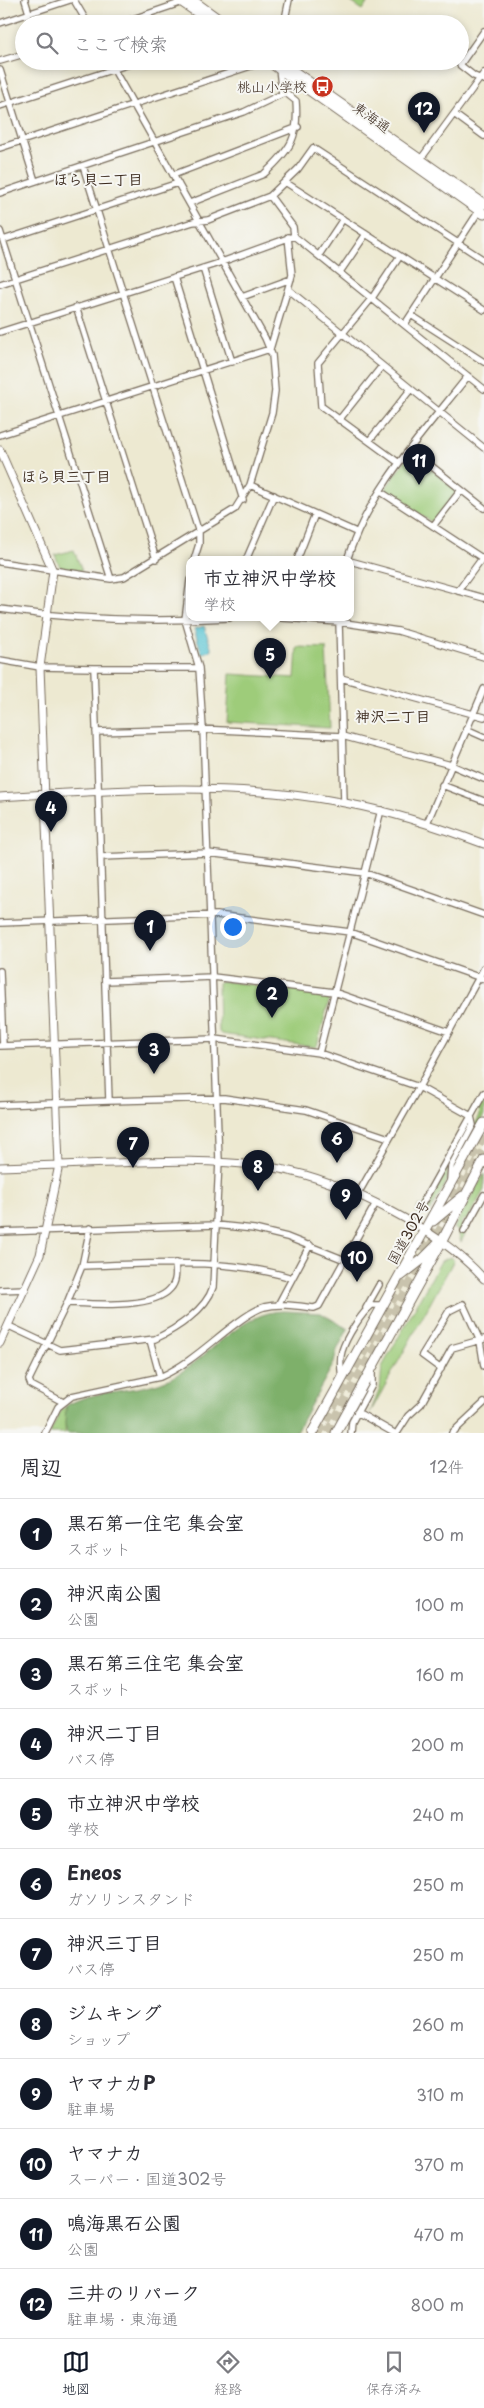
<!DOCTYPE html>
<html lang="ja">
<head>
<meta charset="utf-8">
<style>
  body { margin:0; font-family:"Playpen Sans","Klee One",sans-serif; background:#f7f7f7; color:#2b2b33 }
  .you { position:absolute; left:232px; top:926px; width:18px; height:18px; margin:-12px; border:4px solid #fff; border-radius:50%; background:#1a73e8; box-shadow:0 0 0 8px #1a73e833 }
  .badge { display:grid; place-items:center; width:32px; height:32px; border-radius:50%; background:#111827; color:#fff; font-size:16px; font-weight:700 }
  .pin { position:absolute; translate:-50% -41px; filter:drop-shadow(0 1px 2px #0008) }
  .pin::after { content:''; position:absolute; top:26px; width:18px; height:15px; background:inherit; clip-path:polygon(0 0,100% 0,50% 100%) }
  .popup { position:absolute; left:186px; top:556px; width:168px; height:65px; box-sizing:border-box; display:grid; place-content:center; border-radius:10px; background:#fff; filter:drop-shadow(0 1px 4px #0005); font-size:16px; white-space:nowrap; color:#7c7c81 }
  .popup b { font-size:19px; color:#2b2b33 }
  .popup::after { content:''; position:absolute; left:50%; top:100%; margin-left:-10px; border:10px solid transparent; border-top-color:#fff }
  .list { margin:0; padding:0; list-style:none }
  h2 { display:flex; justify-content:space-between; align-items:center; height:65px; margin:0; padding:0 20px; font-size:21px }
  h2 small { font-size:16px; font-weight:400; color:#7c7c81 }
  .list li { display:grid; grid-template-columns:32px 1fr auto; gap:15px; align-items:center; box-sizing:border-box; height:70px; padding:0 20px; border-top:1px solid #e1e1e2 }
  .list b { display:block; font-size:19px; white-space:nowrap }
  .list p { margin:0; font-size:16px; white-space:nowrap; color:#7c7c81 }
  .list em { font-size:16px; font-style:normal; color:#7c7c81 }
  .icon { flex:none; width:28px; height:28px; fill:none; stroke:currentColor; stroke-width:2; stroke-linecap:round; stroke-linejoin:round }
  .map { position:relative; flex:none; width:484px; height:1433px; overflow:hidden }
  .search { position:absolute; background:#fff; box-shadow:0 2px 8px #0003; left:15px; right:15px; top:15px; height:55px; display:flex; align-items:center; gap:12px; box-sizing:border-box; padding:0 18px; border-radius:28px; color:#7c7c81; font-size:19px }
  .sheet { height:905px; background:#fff }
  nav { display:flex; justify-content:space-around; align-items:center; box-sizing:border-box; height:70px; border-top:1px solid #e1e1e2; background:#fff; font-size:14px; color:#7c7c81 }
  nav a { display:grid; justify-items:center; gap:2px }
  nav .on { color:#111827 }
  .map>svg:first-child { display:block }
  .green { fill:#9ecc7a; stroke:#6c7b4c }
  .forest { fill:#7eb06a; stroke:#5c6d44 }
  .water { fill:#59c4d3; stroke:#4a7778 }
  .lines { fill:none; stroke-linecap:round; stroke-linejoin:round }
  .motorway-tunnel { stroke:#c9c3ad; stroke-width:10; stroke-dasharray:10 5; stroke-linecap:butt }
  .minor-casing { stroke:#796d5d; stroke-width:8 }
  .tertiary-casing { stroke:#796d5d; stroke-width:9 }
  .primary-casing { stroke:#796d5d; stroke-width:11 }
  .trunk-casing { stroke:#796d5d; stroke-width:11 }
  .minor { stroke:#fff; stroke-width:5.5 }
  .tertiary { stroke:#fff; stroke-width:7 }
  .primary { stroke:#fff; stroke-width:9 }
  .trunk { stroke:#fff; stroke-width:9 }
  .labels { text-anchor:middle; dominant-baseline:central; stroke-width:4; stroke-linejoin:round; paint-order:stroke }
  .poi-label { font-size:14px; fill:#3b2a1e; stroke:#f6f6f2; text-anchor:end }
  .street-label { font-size:14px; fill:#3b2a1e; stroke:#f6f6f2 }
  .neighbourhood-label { font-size:15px; font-weight:bold; fill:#3b2a1e; stroke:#f6f6f2 }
</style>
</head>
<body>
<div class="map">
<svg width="484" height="1433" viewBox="0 0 484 1433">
  <rect width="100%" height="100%" fill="#f6f6f2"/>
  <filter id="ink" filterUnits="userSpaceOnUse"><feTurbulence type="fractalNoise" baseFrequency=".02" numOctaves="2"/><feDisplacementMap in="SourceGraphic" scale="10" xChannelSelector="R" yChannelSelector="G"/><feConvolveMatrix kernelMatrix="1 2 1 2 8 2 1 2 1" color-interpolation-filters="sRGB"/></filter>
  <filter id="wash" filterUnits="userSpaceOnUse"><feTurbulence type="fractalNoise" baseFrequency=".0096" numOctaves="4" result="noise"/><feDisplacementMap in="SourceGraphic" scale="20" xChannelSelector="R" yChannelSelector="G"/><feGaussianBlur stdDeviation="1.12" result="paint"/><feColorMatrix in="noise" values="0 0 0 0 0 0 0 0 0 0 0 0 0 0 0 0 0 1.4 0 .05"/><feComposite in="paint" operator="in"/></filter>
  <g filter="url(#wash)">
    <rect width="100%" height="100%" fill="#ede9d1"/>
    <!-- green -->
    <path class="green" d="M 348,0 L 369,0 L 363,10 Z
      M 409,455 L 413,455 L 455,489 L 456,492 L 434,521 L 430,521 L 387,493 L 386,488 Z
      M 74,550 L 82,571 L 60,567 L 55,555 Z
      M 297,647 L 326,648 L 330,728 L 227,722 L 230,674 L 295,678 Z
      M 221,981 L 328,994 L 330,997 L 317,1046 L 315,1047 L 221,1034 L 219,1032 L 218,983 Z
      M 484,1096 L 484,1115 L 455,1167 L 452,1168 L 480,1115 L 479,1107 Z
      M 469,1124 L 448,1167 L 447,1181 L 430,1212 L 417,1213 L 415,1212 L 419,1205 L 423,1207 L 426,1202 L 430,1203 L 432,1199 L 430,1195 Z
      M 484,1174 L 484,1190 L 467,1220 L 463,1220 L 461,1224 L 463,1227 L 461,1232 L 465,1234 L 461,1242 L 458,1231 L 454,1228 Z
      M 450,1257 L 454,1260 L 370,1413 L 380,1388 L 382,1367 L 441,1261 Z
      M 66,1406 L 65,1433 L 50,1433 L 59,1414 Z"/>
    <!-- forest -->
    <path class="forest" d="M 284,1311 L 321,1313 L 348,1329 L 337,1350 L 334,1363 L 295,1433 L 67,1433 L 65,1424 L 66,1406 L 71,1403 C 102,1388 140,1393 171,1378 C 208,1359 241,1311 284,1311 Z"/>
    <!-- water -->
    <path class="water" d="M 204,626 L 212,650 L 202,654 L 194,629 Z"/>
  </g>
  <g filter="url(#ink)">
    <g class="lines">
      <!-- motorway-tunnel -->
      <path class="motorway-tunnel" d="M 318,1433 L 484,1134
        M 328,1433 L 484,1152"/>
      <defs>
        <path id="minor" d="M 25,0 L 29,13
          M 74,0 L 88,24
          M 0,23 L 70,0
          M 118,24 L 183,2
          M 284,24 L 289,0
          M 484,31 L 460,65 L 474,76 L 484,80
          M 0,61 L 24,54
          M 279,69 L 282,94
          M 0,70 L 35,181
          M 0,106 L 139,61
          M 454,114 L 484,136
          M 0,148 L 266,61
          M 420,160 L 484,73
          M 83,166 L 199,533 L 199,544 L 194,560
          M 173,175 L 298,127
          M 285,182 L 484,310
          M 0,193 L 244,112 L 282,94 L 286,93 L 296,101 C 299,138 291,149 264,174 L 190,203
          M 270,196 L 293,227 L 294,236
          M 0,231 L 111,579
          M 3,240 L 178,183
          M 319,255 L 343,219
          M 203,268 L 232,362
          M 340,272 L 366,234
          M 174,277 L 243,500
          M 0,284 L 193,222 L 208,220 L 270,196 L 298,169 L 313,148 L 484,260
          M 289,290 L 484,448
          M 242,297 L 291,279
          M 76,307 L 156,559
          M 411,315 L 484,362
          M 405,324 L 479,211
          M 0,332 L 216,264 L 294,236 L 484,389
          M 339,420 L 382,366
          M 0,435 L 270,349 L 292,275 L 288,237
          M 369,441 L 411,389
          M 410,449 L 484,508
          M 399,463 L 321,406 L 318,363 L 372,298 L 400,256
          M 250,485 L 356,532
          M 381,492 L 482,558
          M 433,526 L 461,490
          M 246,560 L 274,495
          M 297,560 L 315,514
          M 347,560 C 369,490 423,433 468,376
          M 350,561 L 484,598
          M 0,562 L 111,579 L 124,577 L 235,509 L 250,485 L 272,413 L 275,391 L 272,355 L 265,338 L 109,61
          M 458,591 L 483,557
          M 0,609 C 75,620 153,622 229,618
          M 282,618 L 339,622 L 344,802
          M 339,618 L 339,622 L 398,631 L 484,657
          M 0,660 L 40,667 L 94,668 L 109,1101 L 224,1098 L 306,1110 L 389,1138
          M 94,668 L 199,668
          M 341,678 L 484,717
          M 466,729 L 484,737
          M 96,732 L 199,729 L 342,736 L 451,765 L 484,779
          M 442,785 L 484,801
          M 427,823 L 484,689
          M 101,857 L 208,853 L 365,873 L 484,915
          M 0,923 L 217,915 L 350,932 L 484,979
          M 0,971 L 3,1046
          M 105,981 L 213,977 L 334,992 L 449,1032
          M 0,1046 L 215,1039 L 319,1053
          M 0,1105 L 109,1101
          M 471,1116 L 419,1087 L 484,968
          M 450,1180 L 451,1166 L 473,1125 L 471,1116
          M 358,1194 L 419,1087 L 319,1053 L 381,810
          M 422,1204 L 484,1093
          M 464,1231 L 484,1195
          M 0,1232 L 216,1225 L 254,1229 L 287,1237 L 345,1260
          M 82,1266 C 153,1264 223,1257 292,1278
          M 0,1290 L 26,1289
          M 67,1303 C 93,1304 153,1309 170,1289 C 177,1282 176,1272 175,1263
          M 278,1305 L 310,1245
          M 366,1308 L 379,1285
          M 9,1326 L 60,1350 L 155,1339 C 176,1329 206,1310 213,1287 L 219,1161 L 203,729 L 199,668 L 185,620 L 190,580
          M 150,1340 L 160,1377
          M 441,1369 L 422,1355 L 449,1311 L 463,1304 L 480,1341 L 484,1366
          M 342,1379 C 341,1370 339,1360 342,1351 C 346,1338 361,1313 372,1305 L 383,1305
          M 63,1402 L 31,1385 L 29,1380 L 67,1303 L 82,1266 L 90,1228
          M 357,1412 L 394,1433
          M 45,1433 L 58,1407 L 72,1396 L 160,1377 C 187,1365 208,1345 230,1328 C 241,1320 251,1311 264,1307 C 280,1303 297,1306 314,1308 L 319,1306 L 376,1203
          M 351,1433 L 352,1422 L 372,1385 L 372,1370
          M 397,1433 L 408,1416 L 421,1404 L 452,1348 L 484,1339
          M 452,1433 L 484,1403"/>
        <path id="tertiary" d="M 0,450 L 53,571 L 40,667 L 59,1165 C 131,1163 203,1156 275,1168 C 316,1175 356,1192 393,1212 C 427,1230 458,1250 484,1279
          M 0,797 C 113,790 234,781 345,803 C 393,812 439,827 484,844
          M 0,1167 L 59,1165 L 40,1255 L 0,1343"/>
        <path id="primary" d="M 179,0 L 214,24
          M 192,0 L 225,24
          M 268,61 L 484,214
          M 279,61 L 484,204"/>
        <path id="trunk" d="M 433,1221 L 463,1196
          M 401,1276 L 423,1259 L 438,1244
          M 312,1433 L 484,1123
          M 336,1433 L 442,1241 L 484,1160"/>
      </defs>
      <!-- minor casing -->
      <use href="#minor" class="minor-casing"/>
      <!-- tertiary casing -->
      <use href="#tertiary" class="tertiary-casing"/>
      <!-- primary casing -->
      <use href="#primary" class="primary-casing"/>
      <!-- trunk casing -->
      <use href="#trunk" class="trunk-casing"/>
      <!-- minor -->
      <use href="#minor" class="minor"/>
      <!-- tertiary -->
      <use href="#tertiary" class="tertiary"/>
      <!-- primary -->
      <use href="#primary" class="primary"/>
      <!-- trunk -->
      <use href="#trunk" class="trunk"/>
    </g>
  </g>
  <!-- icons -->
  <defs>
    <symbol id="bus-disc" viewBox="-11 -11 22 22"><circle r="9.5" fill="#c8321e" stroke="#f6f6f2"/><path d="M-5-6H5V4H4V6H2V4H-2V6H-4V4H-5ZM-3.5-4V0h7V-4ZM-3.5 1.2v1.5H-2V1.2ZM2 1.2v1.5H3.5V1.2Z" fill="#fff"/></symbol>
  </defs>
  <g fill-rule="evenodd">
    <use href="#bus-disc" x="310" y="74" width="25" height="25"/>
  </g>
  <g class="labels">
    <!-- poi labels -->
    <g class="poi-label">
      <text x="307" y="86">桃山小学校</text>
    </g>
    <!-- street labels -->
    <g class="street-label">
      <text transform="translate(372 117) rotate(35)">東海通</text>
      <text transform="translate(408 1232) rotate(-61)">国道302号</text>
    </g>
    <!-- neighbourhood labels -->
    <g class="neighbourhood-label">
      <text x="98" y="178">ほら貝二丁目</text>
      <text x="66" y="475">ほら貝三丁目</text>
      <text x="393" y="715">神沢二丁目</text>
    </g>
  </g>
</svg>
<div class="you"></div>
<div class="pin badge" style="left:150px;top:951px">1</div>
<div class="pin badge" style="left:272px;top:1018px">2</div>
<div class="pin badge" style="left:154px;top:1074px">3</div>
<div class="pin badge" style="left:51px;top:832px">4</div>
<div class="pin badge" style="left:270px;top:679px">5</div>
<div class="popup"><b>市立神沢中学校</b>学校</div>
<div class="pin badge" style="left:337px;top:1163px">6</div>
<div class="pin badge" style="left:133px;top:1168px">7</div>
<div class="pin badge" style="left:258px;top:1191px">8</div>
<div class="pin badge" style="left:346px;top:1220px">9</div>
<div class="pin badge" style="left:357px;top:1282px">10</div>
<div class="pin badge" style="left:419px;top:485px">11</div>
<div class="pin badge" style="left:424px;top:133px">12</div>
<div class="search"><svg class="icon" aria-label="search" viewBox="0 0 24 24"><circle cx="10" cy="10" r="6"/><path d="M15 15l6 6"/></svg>ここで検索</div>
</div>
<section class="sheet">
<h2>周辺<small>12件</small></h2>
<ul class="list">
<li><span class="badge">1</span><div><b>黒石第一住宅 集会室</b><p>スポット</p></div><em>80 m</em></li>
<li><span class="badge">2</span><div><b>神沢南公園</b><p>公園</p></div><em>100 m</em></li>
<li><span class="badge">3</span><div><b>黒石第三住宅 集会室</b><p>スポット</p></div><em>160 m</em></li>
<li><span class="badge">4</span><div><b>神沢二丁目</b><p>バス停</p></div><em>200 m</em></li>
<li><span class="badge">5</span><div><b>市立神沢中学校</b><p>学校</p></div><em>240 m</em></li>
<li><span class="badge">6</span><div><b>Eneos</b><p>ガソリンスタンド</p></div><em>250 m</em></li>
<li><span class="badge">7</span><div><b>神沢三丁目</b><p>バス停</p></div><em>250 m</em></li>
<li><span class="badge">8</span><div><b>ジムキング</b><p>ショップ</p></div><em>260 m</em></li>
<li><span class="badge">9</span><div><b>ヤマナカP</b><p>駐車場</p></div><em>310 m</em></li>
<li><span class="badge">10</span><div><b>ヤマナカ</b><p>スーパー · 国道302号</p></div><em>370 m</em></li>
<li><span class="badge">11</span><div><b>鳴海黒石公園</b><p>公園</p></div><em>470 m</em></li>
<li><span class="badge">12</span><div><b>三井のリパーク</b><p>駐車場 · 東海通</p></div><em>800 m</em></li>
</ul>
</section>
<nav>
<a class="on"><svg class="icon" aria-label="map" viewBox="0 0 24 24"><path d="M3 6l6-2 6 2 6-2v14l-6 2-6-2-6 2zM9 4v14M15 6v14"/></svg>地図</a>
<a><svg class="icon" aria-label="directions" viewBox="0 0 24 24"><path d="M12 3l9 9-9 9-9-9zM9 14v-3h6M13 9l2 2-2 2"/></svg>経路</a>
<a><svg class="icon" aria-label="saved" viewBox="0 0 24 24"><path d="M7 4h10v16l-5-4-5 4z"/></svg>保存済み</a>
</nav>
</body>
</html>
